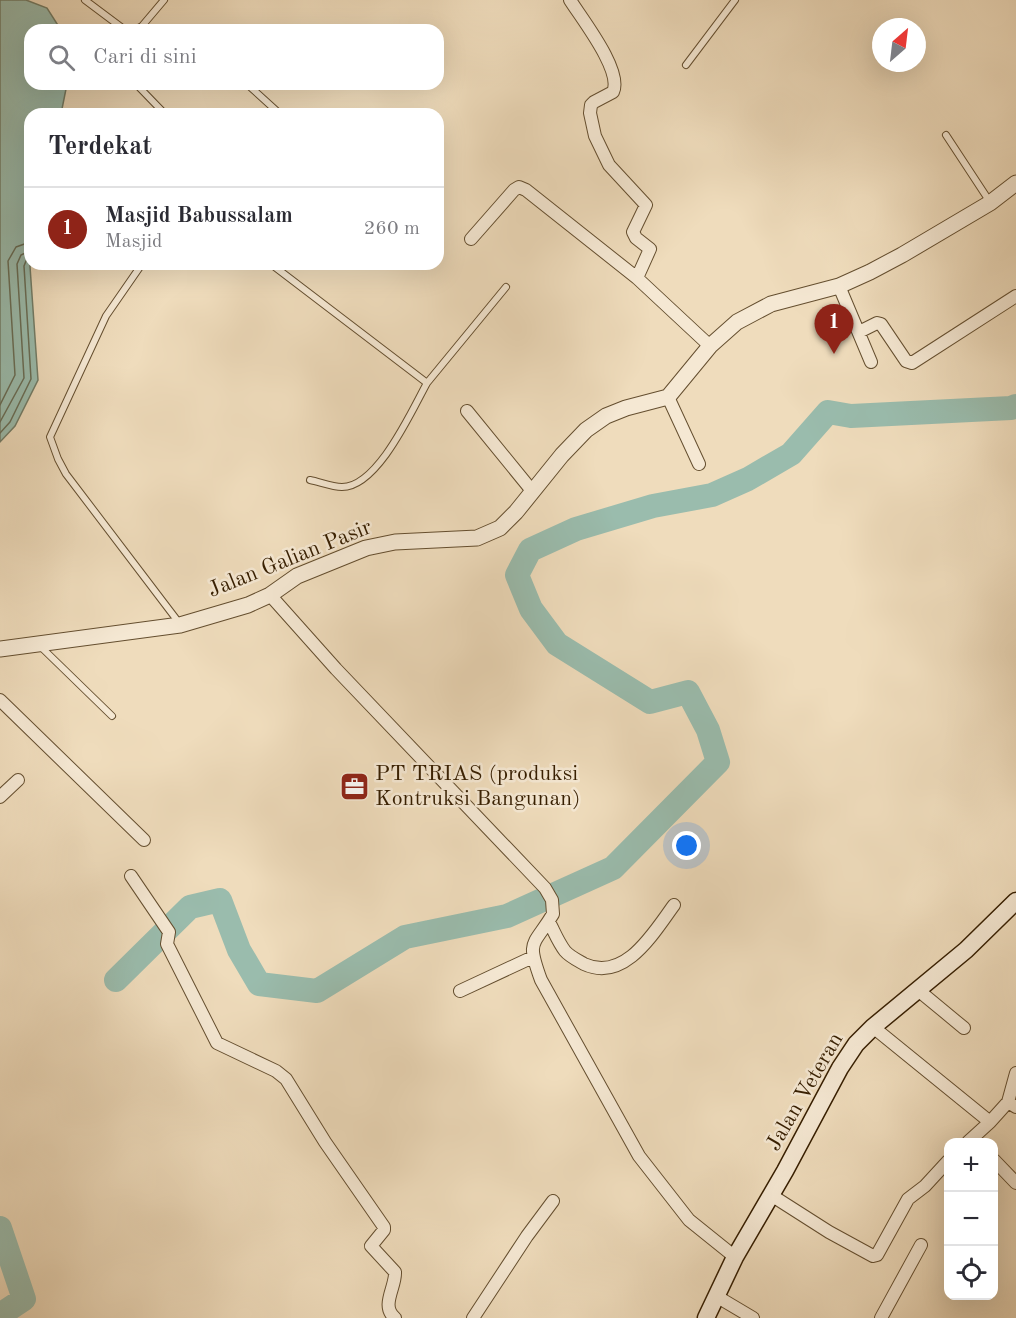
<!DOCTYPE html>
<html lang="id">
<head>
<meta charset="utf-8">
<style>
  body { margin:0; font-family:"Old Standard TT",serif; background:#f7f7f7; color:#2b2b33 }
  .controls { position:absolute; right:18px; bottom:18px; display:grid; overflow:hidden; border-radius:12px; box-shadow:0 6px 24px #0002 }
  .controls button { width:54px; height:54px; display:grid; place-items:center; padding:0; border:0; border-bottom:2px solid #e1e1e2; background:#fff; color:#2b2b33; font:30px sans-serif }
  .compass { position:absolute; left:872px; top:18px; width:54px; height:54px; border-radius:50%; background:#fff; box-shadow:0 6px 24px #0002; rotate:28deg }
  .you { position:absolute; left:687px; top:846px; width:21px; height:21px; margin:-15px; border:4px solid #fff; border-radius:50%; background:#1a73e8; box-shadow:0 0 0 9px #1a73e833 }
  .badge { display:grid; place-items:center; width:39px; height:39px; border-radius:50%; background:#8f2418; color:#fff; font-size:20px; font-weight:700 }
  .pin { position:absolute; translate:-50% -50px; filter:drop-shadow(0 2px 3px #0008) }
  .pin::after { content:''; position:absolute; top:32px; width:21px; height:18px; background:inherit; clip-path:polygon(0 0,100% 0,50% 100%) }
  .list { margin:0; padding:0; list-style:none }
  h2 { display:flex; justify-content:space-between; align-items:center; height:78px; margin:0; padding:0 24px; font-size:26px }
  h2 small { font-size:20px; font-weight:400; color:#7c7c81 }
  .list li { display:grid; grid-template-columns:39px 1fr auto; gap:18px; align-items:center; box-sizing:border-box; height:84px; padding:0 24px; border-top:2px solid #e1e1e2 }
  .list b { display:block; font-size:22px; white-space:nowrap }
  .list p { margin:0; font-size:20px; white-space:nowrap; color:#7c7c81 }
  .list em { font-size:20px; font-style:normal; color:#7c7c81 }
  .icon { flex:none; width:33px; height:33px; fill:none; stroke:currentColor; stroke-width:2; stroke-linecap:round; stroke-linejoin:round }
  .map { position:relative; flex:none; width:1016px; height:1318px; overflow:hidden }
  .search { position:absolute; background:#fff; box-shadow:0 6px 24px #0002; left:24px; top:24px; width:420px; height:66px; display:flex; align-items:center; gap:15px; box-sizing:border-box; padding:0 21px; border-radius:18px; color:#7c7c81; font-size:22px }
  .panel { position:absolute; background:#fff; box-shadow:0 6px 24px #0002; left:24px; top:108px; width:420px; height:162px; border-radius:18px }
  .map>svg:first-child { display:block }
  .water { fill:#9abcad; stroke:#727d68; stroke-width:1.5 }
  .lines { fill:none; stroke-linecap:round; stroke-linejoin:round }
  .shore { stroke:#686d56; stroke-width:1.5 }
  .river { stroke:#9abcad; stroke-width:24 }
  .service-casing { stroke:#644e2f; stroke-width:8 }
  .minor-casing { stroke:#644e2f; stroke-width:14 }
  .tertiary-casing { stroke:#644e2f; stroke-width:17 }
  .secondary-casing { stroke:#361e00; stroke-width:19 }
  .service { stroke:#f5e8d3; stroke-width:6 }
  .minor { stroke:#f5e8d3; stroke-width:12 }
  .tertiary { stroke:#f5e8d3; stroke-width:15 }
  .secondary { stroke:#f5e8d3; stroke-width:16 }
  .labels { text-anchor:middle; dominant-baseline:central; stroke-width:5; stroke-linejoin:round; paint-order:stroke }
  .street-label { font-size:22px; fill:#361e00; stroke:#f5e8d3 }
  .poi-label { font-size:22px; fill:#361e00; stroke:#f5e8d3; text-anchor:start }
</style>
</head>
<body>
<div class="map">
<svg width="1016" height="1318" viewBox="0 0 1016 1318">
  <rect width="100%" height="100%" fill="#efdcbc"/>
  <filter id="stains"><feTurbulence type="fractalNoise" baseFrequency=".00333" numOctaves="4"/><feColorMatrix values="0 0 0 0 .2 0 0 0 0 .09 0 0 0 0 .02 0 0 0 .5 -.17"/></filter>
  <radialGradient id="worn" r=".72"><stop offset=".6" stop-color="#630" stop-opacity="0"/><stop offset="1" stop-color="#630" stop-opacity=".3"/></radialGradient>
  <!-- water -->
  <path class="water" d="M 0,0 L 26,0 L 47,8 L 61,30 L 30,30 L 30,84 L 67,84 L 61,114 L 30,114 L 28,238 L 38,380 L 15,426 L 0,442 Z"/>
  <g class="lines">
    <!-- shore -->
    <path class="shore" d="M 0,405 L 15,375 L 8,261 L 16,247 L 30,242
      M 0,422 L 24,378 L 17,264 L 21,255 L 30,251
      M 0,433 L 10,422 L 31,379 L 24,266 L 26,261 L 30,258"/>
    <!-- river -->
    <path class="river" d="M 116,980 L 190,907 L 220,900 L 239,950 L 259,984 L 317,991 L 405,937 L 507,916 L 613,868 L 718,762 L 708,730 L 688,692 L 650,702 L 557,644 L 531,609 L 517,575 L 530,550 L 576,529 L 653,506 L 712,495 L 748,479 L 791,454 L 828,412 L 851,416 L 1011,408 L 1016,406
      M 0,1228 L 24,1299 L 0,1315"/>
    <defs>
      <path id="service" d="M 85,0 L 125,30
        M 135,30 L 142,26 L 164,0
        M 686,65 L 735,0
        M 136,84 L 165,114
        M 247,84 L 280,114
        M 946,135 L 990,202
        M 142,264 L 106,316 L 50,437 L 58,459 L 66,474 L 180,624
        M 271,264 L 427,383 C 412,410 378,487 342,487 C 332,487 320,482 310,480
        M 427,383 L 506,287
        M 40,646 L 112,716"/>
      <path id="minor" d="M 570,0 C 582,19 623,71 613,92 L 594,102 L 591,105 L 590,113 L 595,136 L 609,165 L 646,205 L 633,232 L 636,238 L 650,249 L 637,278
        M 471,239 L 514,190 L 519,187 L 526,190 L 637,278 L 710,346
        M 839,286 L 871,362
        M 859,332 L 877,323 L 881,324 L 906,361 L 912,363 L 1016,296
        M 668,397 L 699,464
        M 467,411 L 533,492
        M 270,595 L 336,669 L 545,888 L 552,900 L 553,914 C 533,947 526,939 541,980 L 639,1156 L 689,1220 L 735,1257
        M 0,700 L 144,840
        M 0,797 L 18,780
        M 131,876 L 169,932 L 167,944 L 217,1043 L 276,1071 L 286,1079 L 325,1142 L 384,1227 L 384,1230 L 371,1246 L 395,1272 C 396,1287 380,1306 395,1318
        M 549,922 C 554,931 558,942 565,951 C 569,956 577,960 584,964 C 625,983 654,932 674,905
        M 918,990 L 964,1028
        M 460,991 L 533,957
        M 873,1027 L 990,1122 L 1008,1102 L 1016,1107
        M 1008,1102 L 1016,1073
        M 968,1142 L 990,1122
        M 994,1160 L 1016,1183
        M 771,1195 L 829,1232 L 873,1256 L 877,1255 L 908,1199 L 925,1186 L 948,1161
        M 716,1296 L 753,1318
        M 473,1318 L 527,1236 L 553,1201
        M 881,1318 L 921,1245"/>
      <path id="tertiary" d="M 0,649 L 180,625 L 248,605 L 270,595 L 297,576 L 366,548 L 395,542 L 477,538 L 500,528 L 516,512 L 562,455 L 586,430 L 606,416 L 626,408 L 668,397 L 710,346 L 737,322 L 771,304 L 839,286 L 870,272 L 902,255 L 990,203 L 1016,183"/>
      <path id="secondary" d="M 706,1318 L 735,1257 L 785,1171 L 840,1068 L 856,1044 L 873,1027 L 966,950 L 1016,901"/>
    </defs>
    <!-- service casing -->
    <use href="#service" class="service-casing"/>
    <!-- minor casing -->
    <use href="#minor" class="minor-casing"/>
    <!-- tertiary casing -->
    <use href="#tertiary" class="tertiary-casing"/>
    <!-- secondary casing -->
    <use href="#secondary" class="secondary-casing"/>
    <!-- service -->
    <use href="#service" class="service"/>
    <!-- minor -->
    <use href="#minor" class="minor"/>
    <!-- tertiary -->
    <use href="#tertiary" class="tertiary"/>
    <!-- secondary -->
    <use href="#secondary" class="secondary"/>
  </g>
  <!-- icons -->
  <defs>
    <symbol id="office-square" viewBox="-11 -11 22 22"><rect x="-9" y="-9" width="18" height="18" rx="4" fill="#8f2418" stroke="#f5e8d3"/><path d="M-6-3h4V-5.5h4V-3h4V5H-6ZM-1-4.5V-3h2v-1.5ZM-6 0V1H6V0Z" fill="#fff"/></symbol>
  </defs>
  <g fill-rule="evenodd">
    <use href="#office-square" x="338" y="770" width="33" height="33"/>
  </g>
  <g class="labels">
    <!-- street labels -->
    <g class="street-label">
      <text transform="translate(290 559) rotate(-22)">Jalan Galian Pasir</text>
      <text transform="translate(805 1092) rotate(-60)">Jalan Veteran</text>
    </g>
    <!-- poi labels -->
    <g class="poi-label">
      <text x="375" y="774">PT TRIAS (produksi<tspan x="375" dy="25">Kontruksi Bangunan)</tspan></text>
    </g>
  </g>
  <rect width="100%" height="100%" filter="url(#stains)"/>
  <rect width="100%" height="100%" fill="url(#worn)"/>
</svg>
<div class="controls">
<button>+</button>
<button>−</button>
<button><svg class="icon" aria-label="locate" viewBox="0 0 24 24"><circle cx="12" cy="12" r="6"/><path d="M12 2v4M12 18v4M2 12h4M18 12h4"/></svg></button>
</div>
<svg class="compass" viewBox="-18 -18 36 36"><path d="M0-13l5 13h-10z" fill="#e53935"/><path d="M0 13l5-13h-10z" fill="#7c7c81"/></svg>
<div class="you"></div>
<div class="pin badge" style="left:834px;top:354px">1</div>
<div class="search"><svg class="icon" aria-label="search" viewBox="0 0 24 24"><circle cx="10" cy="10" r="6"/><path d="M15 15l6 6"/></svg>Cari di sini</div>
<section class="panel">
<h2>Terdekat<small></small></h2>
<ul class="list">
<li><span class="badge">1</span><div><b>Masjid Babussalam</b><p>Masjid</p></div><em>260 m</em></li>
</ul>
</section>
</div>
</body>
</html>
